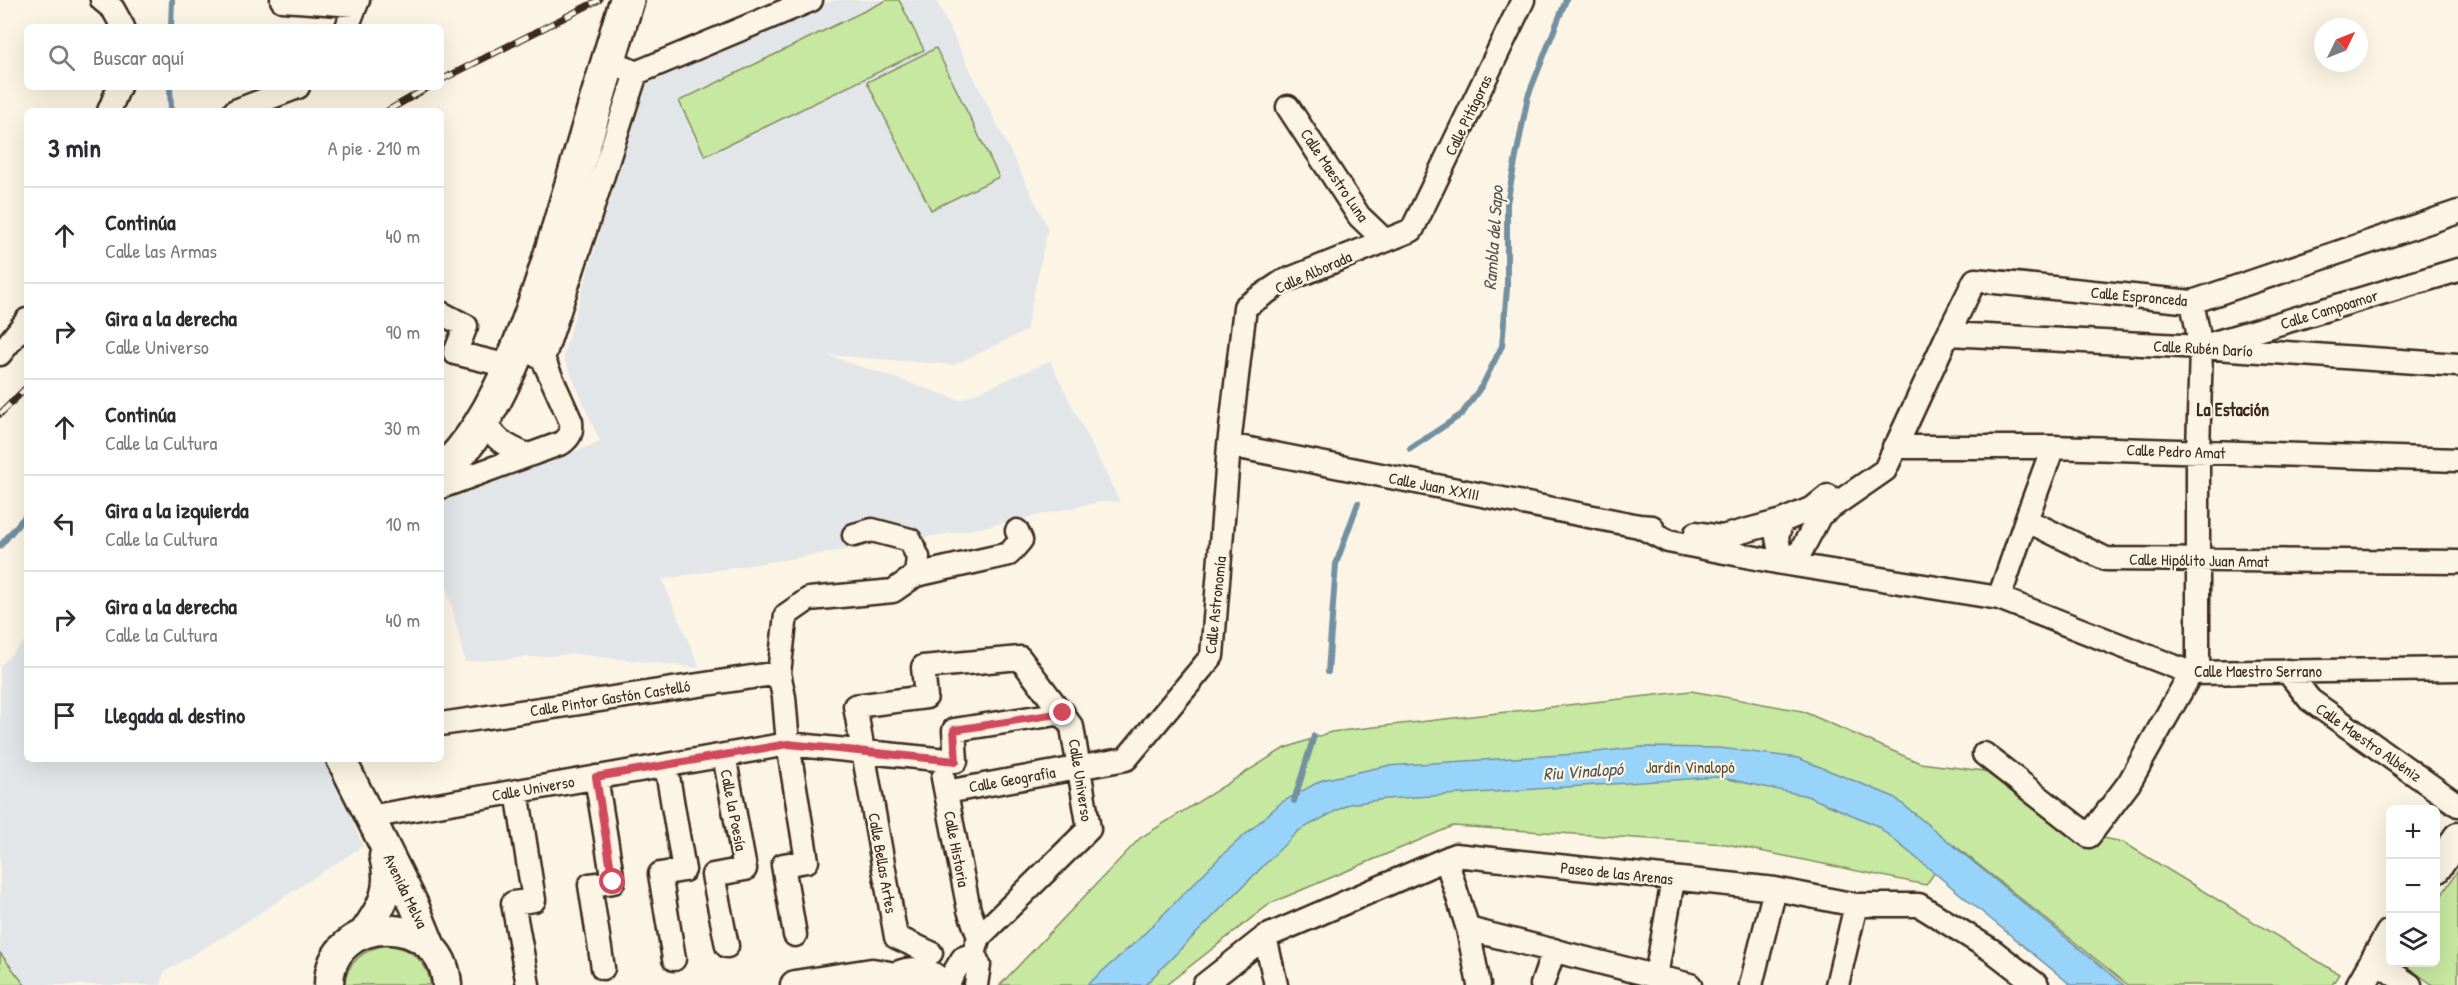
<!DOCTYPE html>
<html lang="es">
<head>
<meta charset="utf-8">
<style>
  body { margin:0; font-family:"Patrick Hand",sans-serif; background:#f2f2f3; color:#2b2b33 }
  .controls { position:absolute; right:18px; bottom:18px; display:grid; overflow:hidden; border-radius:9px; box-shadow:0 6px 24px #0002 }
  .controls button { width:54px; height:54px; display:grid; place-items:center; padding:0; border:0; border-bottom:2px solid #e1e1e2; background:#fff; color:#2b2b33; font:30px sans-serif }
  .compass { position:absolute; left:2314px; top:18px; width:54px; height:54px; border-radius:50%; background:#fff; box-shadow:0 6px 24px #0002; rotate:47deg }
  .stop { position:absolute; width:18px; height:18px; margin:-14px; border:4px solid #d1495b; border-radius:50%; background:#fff }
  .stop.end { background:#d1495b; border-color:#fff; box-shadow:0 2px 6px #0008 }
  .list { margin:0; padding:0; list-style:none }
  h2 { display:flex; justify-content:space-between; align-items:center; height:78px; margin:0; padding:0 24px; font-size:26px }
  h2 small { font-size:20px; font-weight:400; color:#7c7c81 }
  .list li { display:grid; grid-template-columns:39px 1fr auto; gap:18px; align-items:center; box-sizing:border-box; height:96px; padding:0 24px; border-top:2px solid #e1e1e2 }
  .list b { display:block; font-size:22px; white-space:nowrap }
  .list p { margin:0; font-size:20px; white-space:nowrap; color:#7c7c81 }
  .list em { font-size:20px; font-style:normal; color:#7c7c81 }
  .icon { flex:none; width:33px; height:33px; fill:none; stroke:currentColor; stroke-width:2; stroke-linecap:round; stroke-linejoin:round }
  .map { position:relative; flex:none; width:2458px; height:985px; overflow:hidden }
  .search { position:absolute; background:#fff; box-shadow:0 6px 24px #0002; left:24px; top:24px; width:420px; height:66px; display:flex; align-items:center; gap:15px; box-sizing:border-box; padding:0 21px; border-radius:9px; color:#7c7c81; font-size:22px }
  .panel { position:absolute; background:#fff; box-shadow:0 6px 24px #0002; left:24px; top:108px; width:420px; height:654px; border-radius:9px }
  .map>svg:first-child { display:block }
  .built { fill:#e3e6e9 }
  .green { fill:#c7e8a0; stroke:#81895f; stroke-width:1.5 }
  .water { fill:#98d4f9; stroke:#7390a1; stroke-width:1.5 }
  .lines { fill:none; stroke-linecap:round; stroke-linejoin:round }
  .stream { stroke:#7390a1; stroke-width:6 }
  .minor-casing { stroke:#3b2a1e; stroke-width:27 }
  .tertiary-casing { stroke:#3b2a1e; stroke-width:33 }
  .secondary-casing { stroke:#3b2a1e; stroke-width:38 }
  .minor { stroke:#fcf5e5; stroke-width:22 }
  .tertiary { stroke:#fcf5e5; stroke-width:28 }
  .secondary { stroke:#fcf5e5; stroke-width:33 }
  .rail-casing { stroke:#3b2a1e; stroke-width:7 }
  .rail { stroke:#fcf5e5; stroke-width:4.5; stroke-dasharray:14; stroke-linecap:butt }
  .route { stroke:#d1495b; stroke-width:8 }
  .labels { text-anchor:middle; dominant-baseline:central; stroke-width:4.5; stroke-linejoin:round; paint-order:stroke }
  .street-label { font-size:16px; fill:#3b2a1e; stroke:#fcf5e5 }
  .park-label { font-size:16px; fill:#575038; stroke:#fcf5e5 }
  .water-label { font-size:18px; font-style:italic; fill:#525455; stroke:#fcf5e5 }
  .neighbourhood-label { font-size:18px; font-weight:bold; fill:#3b2a1e; stroke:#fcf5e5 }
</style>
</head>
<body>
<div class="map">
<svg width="2458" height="985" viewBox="0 0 2458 985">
  <rect width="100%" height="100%" fill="#fcf5e5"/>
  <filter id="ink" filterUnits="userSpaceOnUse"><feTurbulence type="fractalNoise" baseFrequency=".0167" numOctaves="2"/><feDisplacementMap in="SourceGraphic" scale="12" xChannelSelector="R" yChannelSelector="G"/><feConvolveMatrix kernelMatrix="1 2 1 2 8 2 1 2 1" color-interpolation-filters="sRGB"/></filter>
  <g filter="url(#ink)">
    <!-- built -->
    <path class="built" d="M 834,0 L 936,0 L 1048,228 L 1026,331 L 954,365 L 827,355 L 960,400 L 1050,361 L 1120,502 L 1105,501 L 965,531 L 662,579 L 700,668 L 574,654 L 465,662 L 441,562 L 441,502 L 600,442 L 563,356 L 644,80 Z
      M 27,639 L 27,759 L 327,759 L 363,846 L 226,935 L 164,972 L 161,985 L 0,985 L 0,666 Z"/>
    <!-- green -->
    <path class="green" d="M 887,0 L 899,0 L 924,50 L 705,156 L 679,101 Z
      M 936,48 L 999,177 L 931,210 L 867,82 Z
      M 1691,691 L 1802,711 L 1920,763 L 1984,771 L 2063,830 L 2123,842 L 2339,974 L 2332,985 L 2128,985 L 1954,845 L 1926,885 L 1726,844 L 1453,826 L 1271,903 L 1166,985 L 1000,985 L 1140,838 L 1283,749 L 1331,732 Z
      M 2458,870 L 2458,985 L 2433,985 L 2402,963 L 2436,962 L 2436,904 Z
      M 386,945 C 410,948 427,960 431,985 L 344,985 C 347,962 364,949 386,945 Z
      M 0,953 L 25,985 L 0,985 Z"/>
    <!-- water -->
    <path class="water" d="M 1642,747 L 1720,748 L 1798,758 L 1894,797 L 2124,985 L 2071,985 L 1876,825 L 1807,796 L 1718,777 L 1386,799 L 1349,804 L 1298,831 L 1145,985 L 1087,985 L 1139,939 L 1221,856 L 1282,802 L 1322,780 L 1386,766 L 1577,754 Z"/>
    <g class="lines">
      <!-- stream -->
      <path class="stream" d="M 171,27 L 172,0
        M 170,87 L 171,111
        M 1410,449 L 1462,414 L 1483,384 L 1502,346 L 1507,288 L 1507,203 L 1528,96 L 1566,0
        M 0,546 L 27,514
        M 1328,672 L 1336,564 L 1358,503
        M 1294,801 L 1314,736"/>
      <defs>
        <path id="minor" d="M 102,0 L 113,9 L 123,27
          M 282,0 L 355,5
          M 347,27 L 358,0
          M 636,73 L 811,0
          M 1288,107 L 1359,216 L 1385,241
          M 109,111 L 119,87
          M 235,111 L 298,87
          M 534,302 L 559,311 L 636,73 L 608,60
          M 2192,302 L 2201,347 L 2198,451 L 2198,673
          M 441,313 L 466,326 L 455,353 L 509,366
          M 1948,334 L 2201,347 L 2458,365
          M 2214,343 L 2458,270
          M 0,354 L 27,320
          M 543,359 L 559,311
          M 487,415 C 488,438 508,447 527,455
          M 1229,445 L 1639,526 L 1652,527
          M 1894,447 L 2053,447 L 2458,460
          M 2053,447 L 2026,520 L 2106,559 L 2458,562
          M 441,487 L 562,443 C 570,437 572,433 571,422 L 543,359 L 518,346
          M 1782,521 L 1777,537 L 1782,563 L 1801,551 L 1820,515 L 1885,470 L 1948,334 L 1975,280 L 2192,302 L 2458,212
          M 1639,526 L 1668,541 L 1782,563 L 1999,598 L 2191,673 L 2458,669
          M 1696,533 L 1722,537 L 1782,521 L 1813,508 L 1828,496
          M 916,575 L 1009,554 L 1021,540 L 1017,531
          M 1999,598 L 2026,520
          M 2287,671 L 2310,700 L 2458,805
          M 441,724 L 779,673
          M 1984,754 L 2089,836 L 2129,783 L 2191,673
          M 724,755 L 745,869 L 713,875 L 727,946
          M 666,765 L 684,870 L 660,874 L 674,959
          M 596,777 L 613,882 L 590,885 L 603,968
          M 943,778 L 969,910 L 979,937
          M 517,791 L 534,900 L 513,903 L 528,985
          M 946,792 L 1126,759 L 1212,656 L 1229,445 L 1245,307 L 1282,282 L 1412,230 L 1523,0
          M 369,817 L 788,744 L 956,761 L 954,730 L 1063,713
          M 1446,859 L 1468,929 L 1479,985
          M 1468,929 L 1690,985
          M 795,935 L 783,865 L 807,861 L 788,744 L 784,697 L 779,673 L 786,615 L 809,599 L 893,591 L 916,575 L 918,557 L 910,540 L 872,530 L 854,535
          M 1265,937 L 1276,985
          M 931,953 L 896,937 L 855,706 L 926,697 L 923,667 L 1020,658 L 1072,727 L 1089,829 L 979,937 L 974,954 L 979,965 L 976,985
          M 2374,961 L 2410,985
          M 950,979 L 963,958 L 974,954
          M 1204,985 L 1265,937 L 1455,855 L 1775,889 L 1856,905 L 1919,905 L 1993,951 L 2037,985
          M 1542,985 L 1554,950
          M 1657,985 L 1656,976 L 1673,880
          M 1751,985 L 1775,889
          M 1837,985 L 1856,905"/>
        <path id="tertiary" d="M 341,759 L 414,905 L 432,949
          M 2436,869 L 2458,837
          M 363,934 C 382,908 393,889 384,856
          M 329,985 C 329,912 443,911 447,985
          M 795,985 L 872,973 L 895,977
          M 886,985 C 902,968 927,968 942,985
          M 2361,985 L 2390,934"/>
        <path id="secondary" d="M 441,472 C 509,414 546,269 572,184 C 590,123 608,61 627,0"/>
      </defs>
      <!-- minor casing -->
      <use href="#minor" class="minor-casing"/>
      <!-- tertiary casing -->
      <use href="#tertiary" class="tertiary-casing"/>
      <!-- secondary casing -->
      <use href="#secondary" class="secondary-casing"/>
      <!-- minor -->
      <use href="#minor" class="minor"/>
      <!-- tertiary -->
      <use href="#tertiary" class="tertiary"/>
      <!-- secondary -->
      <use href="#secondary" class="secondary"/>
      <defs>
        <path id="rail" d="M 441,80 L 599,0
          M 387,111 L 429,87
          M 0,414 L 27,387"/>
      </defs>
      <!-- rail casing -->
      <use href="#rail" class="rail-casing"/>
      <!-- rail -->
      <use href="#rail" class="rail"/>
    </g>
  </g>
  <g class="lines" filter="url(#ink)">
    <!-- route -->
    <path class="route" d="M 613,882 L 596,777 L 788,744 L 956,761 L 954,730 L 1063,713"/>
  </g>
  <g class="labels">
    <!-- street labels -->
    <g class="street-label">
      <text transform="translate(1468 115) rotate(-64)">Calle Pitágoras</text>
      <text transform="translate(1335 175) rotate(56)">Calle Maestro Luna</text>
      <text transform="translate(1313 272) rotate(-24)">Calle Alborada</text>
      <text transform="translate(2139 296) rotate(5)">Calle Espronceda</text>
      <text transform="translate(2329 309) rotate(-17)">Calle Campoamor</text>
      <text transform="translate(2203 348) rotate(3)">Calle Rubén Darío</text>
      <text transform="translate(2176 451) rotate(2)">Calle Pedro Amat</text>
      <text transform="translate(1434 486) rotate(11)">Calle Juan XXIII</text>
      <text transform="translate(2199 560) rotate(1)">Calle Hipólito Juan Amat</text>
      <text transform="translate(1215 605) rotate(-84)">Calle Astronomía</text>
      <text x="2258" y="671">Calle Maestro Serrano</text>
      <text transform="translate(610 698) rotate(-9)">Calle Pintor Gastón Castelló</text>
      <text transform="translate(2369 742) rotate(35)">Calle Maestro Albéniz</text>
      <text transform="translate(1012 779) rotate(-10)">Calle Geografía</text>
      <text transform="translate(1081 780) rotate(81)">Calle Universo</text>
      <text transform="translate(533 788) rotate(-10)">Calle Universo</text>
      <text transform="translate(734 810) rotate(79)">Calle la Poesía</text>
      <text transform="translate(957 849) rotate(79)">Calle Historia</text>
      <text transform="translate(883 863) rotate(80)">Calle Bellas Artes</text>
      <text transform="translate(1617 873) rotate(6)">Paseo de las Arenas</text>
      <text transform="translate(406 891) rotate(64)">Avenida Melva</text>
    </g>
    <!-- park labels -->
    <g class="park-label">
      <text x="1690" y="767">Jardín Vinalopó</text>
    </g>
    <!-- water labels -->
    <g class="water-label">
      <text transform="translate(1493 238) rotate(-86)">Rambla del Sapo</text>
      <text transform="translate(1583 771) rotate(-4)">Riu Vinalopó</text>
    </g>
    <!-- neighbourhood labels -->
    <g class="neighbourhood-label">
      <text x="2233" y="409">La Estación</text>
    </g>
  </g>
</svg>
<div class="controls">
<button>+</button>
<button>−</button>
<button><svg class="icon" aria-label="layers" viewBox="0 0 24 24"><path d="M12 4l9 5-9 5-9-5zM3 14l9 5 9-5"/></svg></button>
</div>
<svg class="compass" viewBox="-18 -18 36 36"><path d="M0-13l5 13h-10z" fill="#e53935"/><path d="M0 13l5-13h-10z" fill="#7c7c81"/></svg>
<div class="stop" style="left:613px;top:882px"></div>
<div class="stop end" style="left:1063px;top:713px"></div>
<div class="search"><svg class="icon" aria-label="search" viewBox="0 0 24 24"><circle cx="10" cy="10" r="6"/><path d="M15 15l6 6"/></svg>Buscar aquí</div>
<section class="panel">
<h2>3 min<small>A pie · 210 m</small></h2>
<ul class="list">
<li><svg class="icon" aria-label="ahead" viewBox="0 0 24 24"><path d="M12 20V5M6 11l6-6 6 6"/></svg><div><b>Continúa</b><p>Calle las Armas</p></div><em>40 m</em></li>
<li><svg class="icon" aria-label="right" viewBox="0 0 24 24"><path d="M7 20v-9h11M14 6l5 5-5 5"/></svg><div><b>Gira a la derecha</b><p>Calle Universo</p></div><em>90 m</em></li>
<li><svg class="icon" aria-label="ahead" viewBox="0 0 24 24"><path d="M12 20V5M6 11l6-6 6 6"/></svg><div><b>Continúa</b><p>Calle la Cultura</p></div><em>30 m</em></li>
<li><svg class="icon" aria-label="left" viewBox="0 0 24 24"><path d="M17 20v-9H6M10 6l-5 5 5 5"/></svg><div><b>Gira a la izquierda</b><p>Calle la Cultura</p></div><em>10 m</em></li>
<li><svg class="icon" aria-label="right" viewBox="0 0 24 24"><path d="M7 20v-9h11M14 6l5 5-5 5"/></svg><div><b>Gira a la derecha</b><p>Calle la Cultura</p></div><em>40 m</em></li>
<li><svg class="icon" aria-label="arrive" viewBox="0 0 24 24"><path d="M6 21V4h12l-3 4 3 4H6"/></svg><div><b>Llegada al destino</b></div></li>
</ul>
</section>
</div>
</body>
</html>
